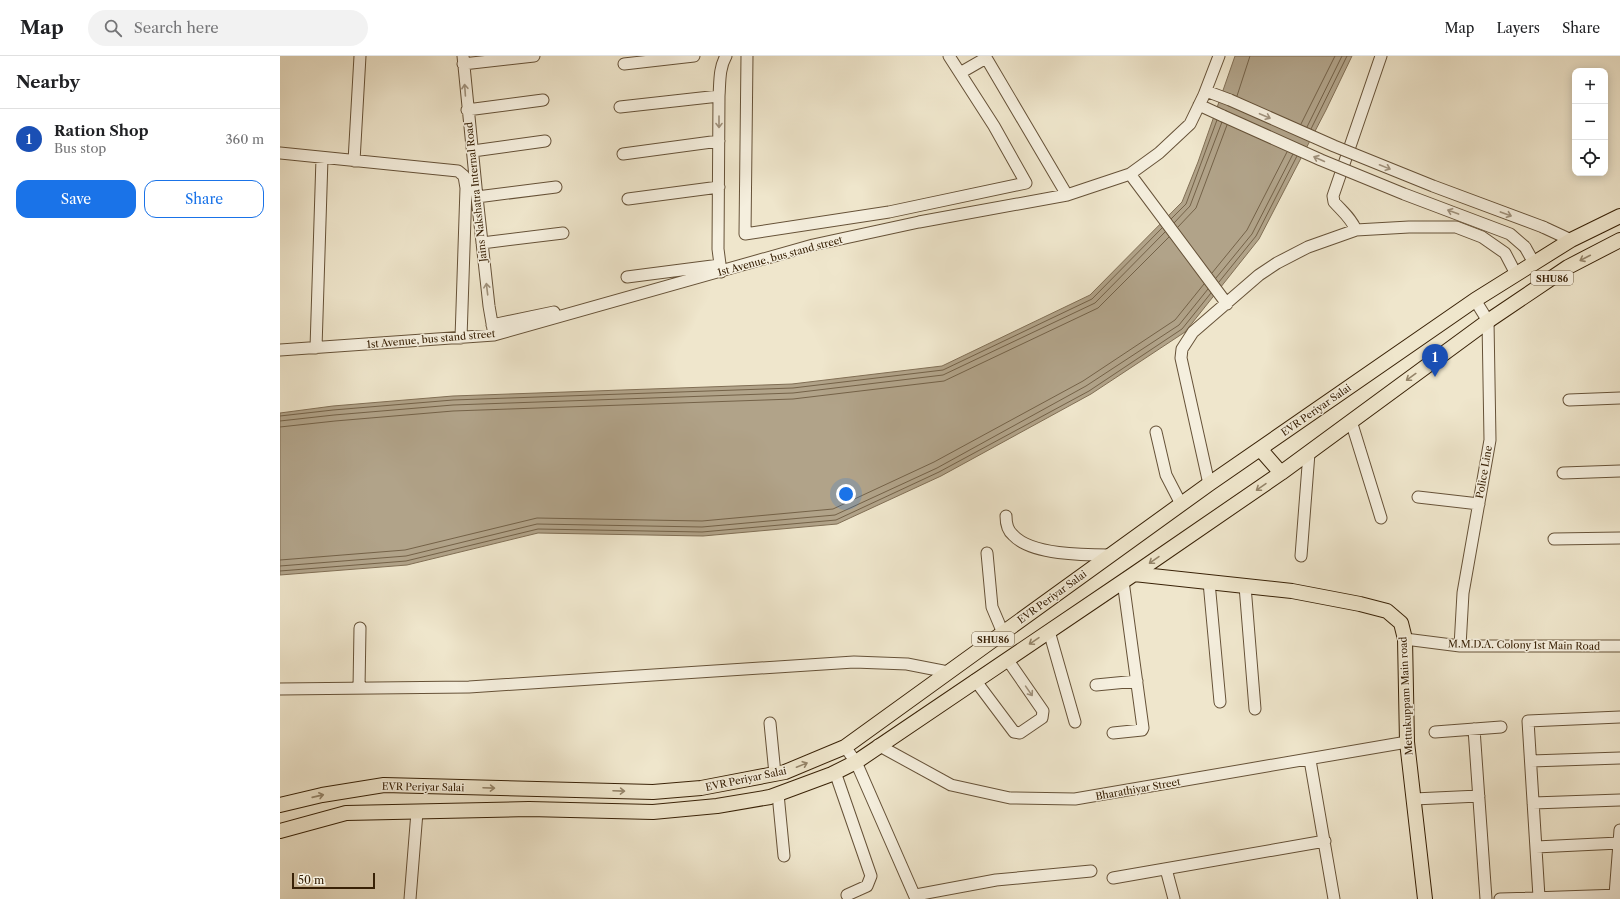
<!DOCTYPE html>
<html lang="en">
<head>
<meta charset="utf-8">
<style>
  body { margin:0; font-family:"Libre Caslon Text",serif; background:#f2f2f2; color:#202124 }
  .controls { position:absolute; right:12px; top:12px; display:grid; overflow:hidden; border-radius:8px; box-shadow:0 2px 10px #0003 }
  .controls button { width:36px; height:36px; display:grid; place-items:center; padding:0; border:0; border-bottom:1px solid #e0e0e0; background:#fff; color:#202124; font:20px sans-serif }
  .scale { position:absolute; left:12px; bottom:10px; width:83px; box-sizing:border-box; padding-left:4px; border:2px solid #382106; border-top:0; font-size:11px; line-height:14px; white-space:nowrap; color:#382106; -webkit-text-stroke:3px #f5efde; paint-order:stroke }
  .you { position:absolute; left:566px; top:438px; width:14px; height:14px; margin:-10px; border:3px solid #fff; border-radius:50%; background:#1a73e8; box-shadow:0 0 0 6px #1a73e833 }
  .badge { display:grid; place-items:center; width:26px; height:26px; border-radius:50%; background:#1a73e8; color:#fff; font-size:13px; font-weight:700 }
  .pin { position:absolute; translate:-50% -33px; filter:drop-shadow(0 1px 2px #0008) }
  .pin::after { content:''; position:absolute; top:21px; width:14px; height:12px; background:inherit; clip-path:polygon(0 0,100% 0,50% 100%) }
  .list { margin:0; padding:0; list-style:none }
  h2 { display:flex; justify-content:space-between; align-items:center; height:52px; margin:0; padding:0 16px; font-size:17px }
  h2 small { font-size:13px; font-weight:400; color:#757577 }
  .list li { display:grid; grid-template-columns:26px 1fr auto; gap:12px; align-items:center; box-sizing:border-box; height:60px; padding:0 16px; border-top:1px solid #e0e0e0 }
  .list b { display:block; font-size:15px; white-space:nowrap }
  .list p { margin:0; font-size:13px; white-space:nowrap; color:#757577 }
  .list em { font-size:13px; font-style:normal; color:#757577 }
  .actions { display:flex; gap:8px; padding:12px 16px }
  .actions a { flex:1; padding:9px 0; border:1px solid #1a73e8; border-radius:12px; text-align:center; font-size:14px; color:#1a73e8 }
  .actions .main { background:#1a73e8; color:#fff }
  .icon { flex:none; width:22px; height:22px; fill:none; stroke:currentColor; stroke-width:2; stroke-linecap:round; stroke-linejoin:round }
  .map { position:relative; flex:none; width:1340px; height:843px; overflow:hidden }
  header { display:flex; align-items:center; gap:24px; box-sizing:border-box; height:56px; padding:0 20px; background:#fff; border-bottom:1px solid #e0e0e0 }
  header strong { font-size:19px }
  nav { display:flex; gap:22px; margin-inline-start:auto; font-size:14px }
  .search { width:280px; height:36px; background:#f2f2f2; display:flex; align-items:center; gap:10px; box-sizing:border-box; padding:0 14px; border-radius:22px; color:#757577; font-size:15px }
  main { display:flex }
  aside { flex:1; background:#fff }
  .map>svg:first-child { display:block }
  .water { fill:#b1a389; stroke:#816f55 }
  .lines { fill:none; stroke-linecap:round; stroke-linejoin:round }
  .shore { stroke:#746248; stroke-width:1 }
  .minor-casing { stroke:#665238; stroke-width:13 }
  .major-casing { stroke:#382106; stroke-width:16 }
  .minor { stroke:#f5efde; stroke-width:11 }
  .major { stroke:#efe6cc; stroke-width:14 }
  .minor-bridge-casing { stroke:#665238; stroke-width:13; stroke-linecap:butt }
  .minor-bridge { stroke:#f5efde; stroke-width:11 }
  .oneway { stroke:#a0927d }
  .oneway2 { stroke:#948469 }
  .labels { text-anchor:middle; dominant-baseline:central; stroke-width:3; stroke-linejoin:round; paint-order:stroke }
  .shield { fill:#f5efde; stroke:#715f47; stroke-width:1 }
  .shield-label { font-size:9px; font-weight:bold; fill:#382106 }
  .street-label { font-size:10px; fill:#382106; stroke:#f5efde }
</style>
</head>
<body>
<header>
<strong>Map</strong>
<div class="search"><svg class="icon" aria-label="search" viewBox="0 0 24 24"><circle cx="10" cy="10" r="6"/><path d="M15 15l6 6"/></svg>Search here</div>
<nav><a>Map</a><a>Layers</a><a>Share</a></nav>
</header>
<main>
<aside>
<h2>Nearby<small></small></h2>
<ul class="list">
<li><span class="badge" style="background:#1a4fb4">1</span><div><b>Ration Shop</b><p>Bus stop</p></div><em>360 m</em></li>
</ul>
<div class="actions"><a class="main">Save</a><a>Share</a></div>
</aside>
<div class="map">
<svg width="1340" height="843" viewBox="0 0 1340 843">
  <rect width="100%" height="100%" fill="#efe6cc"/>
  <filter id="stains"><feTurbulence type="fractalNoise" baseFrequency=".005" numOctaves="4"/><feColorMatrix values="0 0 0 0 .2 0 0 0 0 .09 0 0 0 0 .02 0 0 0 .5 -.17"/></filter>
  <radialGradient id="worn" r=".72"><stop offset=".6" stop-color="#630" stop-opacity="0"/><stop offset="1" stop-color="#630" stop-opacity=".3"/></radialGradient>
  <!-- water -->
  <path class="water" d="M 955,0 L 1072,0 L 1046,54 L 979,183 L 905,276 L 811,338 L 661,420 L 557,468 L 423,480 L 258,477 L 127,509 L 0,519 L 0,357 L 53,350 L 173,340 L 512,328 L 662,310 L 810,239 L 902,146 L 918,106 Z"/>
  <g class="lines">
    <!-- shore -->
    <path class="shore" d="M 957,40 L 970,0
      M 1021,68 L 1055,0
      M 1027,71 L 1062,0
      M 1031,73 L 1067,0
      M 891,163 L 906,148 L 937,64
      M 894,167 L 910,150 L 942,66
      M 898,171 L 916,152 L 947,69
      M 932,217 L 967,174 L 1007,96
      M 936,222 L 972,178 L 1013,98
      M 939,226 L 976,180 L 1017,100
      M 0,360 L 53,354 L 173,344 L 513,332 L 663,314 L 812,243 L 882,172
      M 0,365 L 54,359 L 173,349 L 513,337 L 663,319 L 815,247 L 885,176
      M 0,371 L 55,365 L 173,355 L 513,343 L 664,325 L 818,252 L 889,181
      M 0,504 L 125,494 L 257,462 L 422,465 L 553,453 L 654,406 L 803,325 L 895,264 L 924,228
      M 0,510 L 126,500 L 257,468 L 422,471 L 555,459 L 657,412 L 806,330 L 899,269 L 928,233
      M 0,515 L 126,505 L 258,473 L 422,476 L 556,464 L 659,416 L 809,335 L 902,273 L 931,237"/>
    <defs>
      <path id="minor" d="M 183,0 L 197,141 L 209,250 L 214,279
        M 467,0 L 465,178 L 609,156 L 746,127 L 714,70 L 669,0
        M 705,0 L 787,139
        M 183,8 L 254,0
        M 344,8 L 414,0
        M 680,17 L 706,2
        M 926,35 L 950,44
        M 919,49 L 943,60
        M 340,51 L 439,40
        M 187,54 L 263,44
        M 193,95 L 265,85
        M 0,97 L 178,115 L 184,120 L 186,132 L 181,282
        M 343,98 L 439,85
        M 74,105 L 80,0
        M 850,118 L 947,248
        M 197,141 L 276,131
        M 348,143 L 439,131
        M 1263,171 L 1291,184
        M 1076,174 C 1071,162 1063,156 1054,146 L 1053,140 L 1101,0
        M 202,187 L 283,177
        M 1245,191 L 1254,207
        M 441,216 L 438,193 L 439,40 C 440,26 439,12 446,0
        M 347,221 L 440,209
        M 212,269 L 274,256
        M 36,292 L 42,102
        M 0,294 L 214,279 L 533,189 L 639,166 L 787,139 L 850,118 L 879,97 L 910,68 L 924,39 L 939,0
        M 1289,344 L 1340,342
        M 1071,365 L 1101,462
        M 876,376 L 886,419 L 901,448
        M 1283,417 L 1340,415
        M 929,428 L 901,302 L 902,293 L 913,276 L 979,219 L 997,207 L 1028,191 L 1076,174 L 1129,171 L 1176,171 L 1202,181 L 1225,197 L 1236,218
        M 1138,441 L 1199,448
        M 726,460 C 726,467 727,474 733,479 C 751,499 804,499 830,499
        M 1274,483 L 1340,482
        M 707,497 L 712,551 L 723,577
        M 1021,500 L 1029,397
        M 929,526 L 940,646
        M 965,530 L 975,653
        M 769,575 L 795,666
        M 1125,583 L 1180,590 L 1340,590
        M 1180,590 L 1183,537 L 1210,384 L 1208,265 L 1195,244
        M 695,624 L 734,676 L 740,677 L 762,662 L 763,655 L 727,603
        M 816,629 L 857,625
        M 79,632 L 80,572
        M 0,633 L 189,631 L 574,606 L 627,608 L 668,616
        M 490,667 L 495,718
        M 1194,673 L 1206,843
        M 1155,676 L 1221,671
        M 833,677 L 862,674 L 863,672 L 843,525
        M 598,689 L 671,729 L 730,742 L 795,743 L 1127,686
        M 565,691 L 576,706 L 636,843
        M 1030,704 L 1054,843
        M 1251,705 L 1340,702
        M 555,716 L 591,820 L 587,830 L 567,839
        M 498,738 L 504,800
        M 1134,743 L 1199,740
        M 1253,747 L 1340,744
        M 1256,791 L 1339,787
        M 886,813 L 894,843
        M 833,822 L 1045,785
        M 636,839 L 716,824 L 811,815
        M 1335,839 L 1340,774
        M 1259,841 L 1248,665 L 1340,661
        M 130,843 L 137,756
        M 1220,843 L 1340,839"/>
      <path id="major" d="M 980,393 L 1001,417
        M 854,518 L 1012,535 L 1080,548 L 1107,555 L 1121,567 L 1125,583 L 1127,686 L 1145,843
        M 0,749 L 42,739 L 104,729 L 373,736 L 421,732 L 505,716 L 565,691 L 929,428 L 1195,244 L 1291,184 L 1340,160
        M 0,775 L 66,757 L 249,753 L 373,756 L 437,750 L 490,741 L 552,718 L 576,706 L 854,518 L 1001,417 L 1208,265 L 1288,211 L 1340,184"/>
    </defs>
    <!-- minor casing -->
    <use href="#minor" class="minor-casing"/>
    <!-- major casing -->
    <use href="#major" class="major-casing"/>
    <!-- minor -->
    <use href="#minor" class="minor"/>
    <!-- major -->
    <use href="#major" class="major"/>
    <defs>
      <path id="minor-bridge" d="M 950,44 L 1054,90 L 1153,130 L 1263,171
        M 943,60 L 1041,104 L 1124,138 L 1230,178 L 1245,191"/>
    </defs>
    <!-- minor-bridge casing -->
    <use href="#minor-bridge" class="minor-bridge-casing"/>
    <!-- minor-bridge -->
    <use href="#minor-bridge" class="minor-bridge"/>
  </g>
  <!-- one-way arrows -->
  <defs><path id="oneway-shaft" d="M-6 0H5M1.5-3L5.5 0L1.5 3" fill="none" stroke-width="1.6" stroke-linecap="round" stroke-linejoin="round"/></defs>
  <g class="oneway">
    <use href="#oneway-shaft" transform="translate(185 34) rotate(-94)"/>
    <use href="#oneway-shaft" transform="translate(985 60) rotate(23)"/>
    <use href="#oneway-shaft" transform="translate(439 66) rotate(90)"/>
    <use href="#oneway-shaft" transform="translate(1039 103) rotate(-156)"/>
    <use href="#oneway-shaft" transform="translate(1105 111) rotate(22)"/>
    <use href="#oneway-shaft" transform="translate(1173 156) rotate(-160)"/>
    <use href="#oneway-shaft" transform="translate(1226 158) rotate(20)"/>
    <use href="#oneway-shaft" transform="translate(207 233) rotate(-97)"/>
    <use href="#oneway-shaft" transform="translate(749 635) rotate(55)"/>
  </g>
  <g class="oneway2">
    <use href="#oneway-shaft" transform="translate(1305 202) rotate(153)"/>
    <use href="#oneway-shaft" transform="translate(1131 321) rotate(144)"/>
    <use href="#oneway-shaft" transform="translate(981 431) rotate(145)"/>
    <use href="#oneway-shaft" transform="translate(874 504) rotate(145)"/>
    <use href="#oneway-shaft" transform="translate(754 585) rotate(146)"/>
    <use href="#oneway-shaft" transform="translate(522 709) rotate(-22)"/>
    <use href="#oneway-shaft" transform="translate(209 732) rotate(2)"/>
    <use href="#oneway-shaft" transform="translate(339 735) rotate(2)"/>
    <use href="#oneway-shaft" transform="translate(38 740) rotate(-13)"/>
  </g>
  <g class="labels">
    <!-- shield labels -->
    <g class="shield">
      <rect x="1251" y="215" width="42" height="14" rx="3"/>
      <rect x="692" y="576" width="42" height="14" rx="3"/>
    </g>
    <g class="shield-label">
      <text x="1272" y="222">SHU86</text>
      <text x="713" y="583">SHU86</text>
    </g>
    <!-- street labels -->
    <g class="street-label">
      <text transform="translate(196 136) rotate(-96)">Jains Nakshatra Internal Road</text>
      <text transform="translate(500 200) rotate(-15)">1st Avenue, bus stand street</text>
      <text transform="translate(151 283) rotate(-5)">1st Avenue, bus stand street</text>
      <text transform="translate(1036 354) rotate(-35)">EVR Periyar Salai</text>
      <text transform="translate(1204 416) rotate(-80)">Police Line</text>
      <text transform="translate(772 541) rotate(-36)">EVR Periyar Salai</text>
      <text transform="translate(1244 589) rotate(1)">M.M.D.A. Colony 1st Main Road</text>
      <text transform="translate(1126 640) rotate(-93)">Mettukuppam Main road</text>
      <text transform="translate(466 723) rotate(-12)">EVR Periyar Salai</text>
      <text transform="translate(143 731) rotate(1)">EVR Periyar Salai</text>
      <text transform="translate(858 733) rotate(-10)">Bharathiyar Street</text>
    </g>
  </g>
  <rect width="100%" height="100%" filter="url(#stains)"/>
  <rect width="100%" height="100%" fill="url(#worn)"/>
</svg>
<div class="controls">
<button>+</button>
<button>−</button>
<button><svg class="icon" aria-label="locate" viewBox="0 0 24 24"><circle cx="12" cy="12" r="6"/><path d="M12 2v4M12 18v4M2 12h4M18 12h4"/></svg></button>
</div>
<div class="scale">50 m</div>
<div class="you"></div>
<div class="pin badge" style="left:1155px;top:321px;background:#1a4fb4">1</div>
</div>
</main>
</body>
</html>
